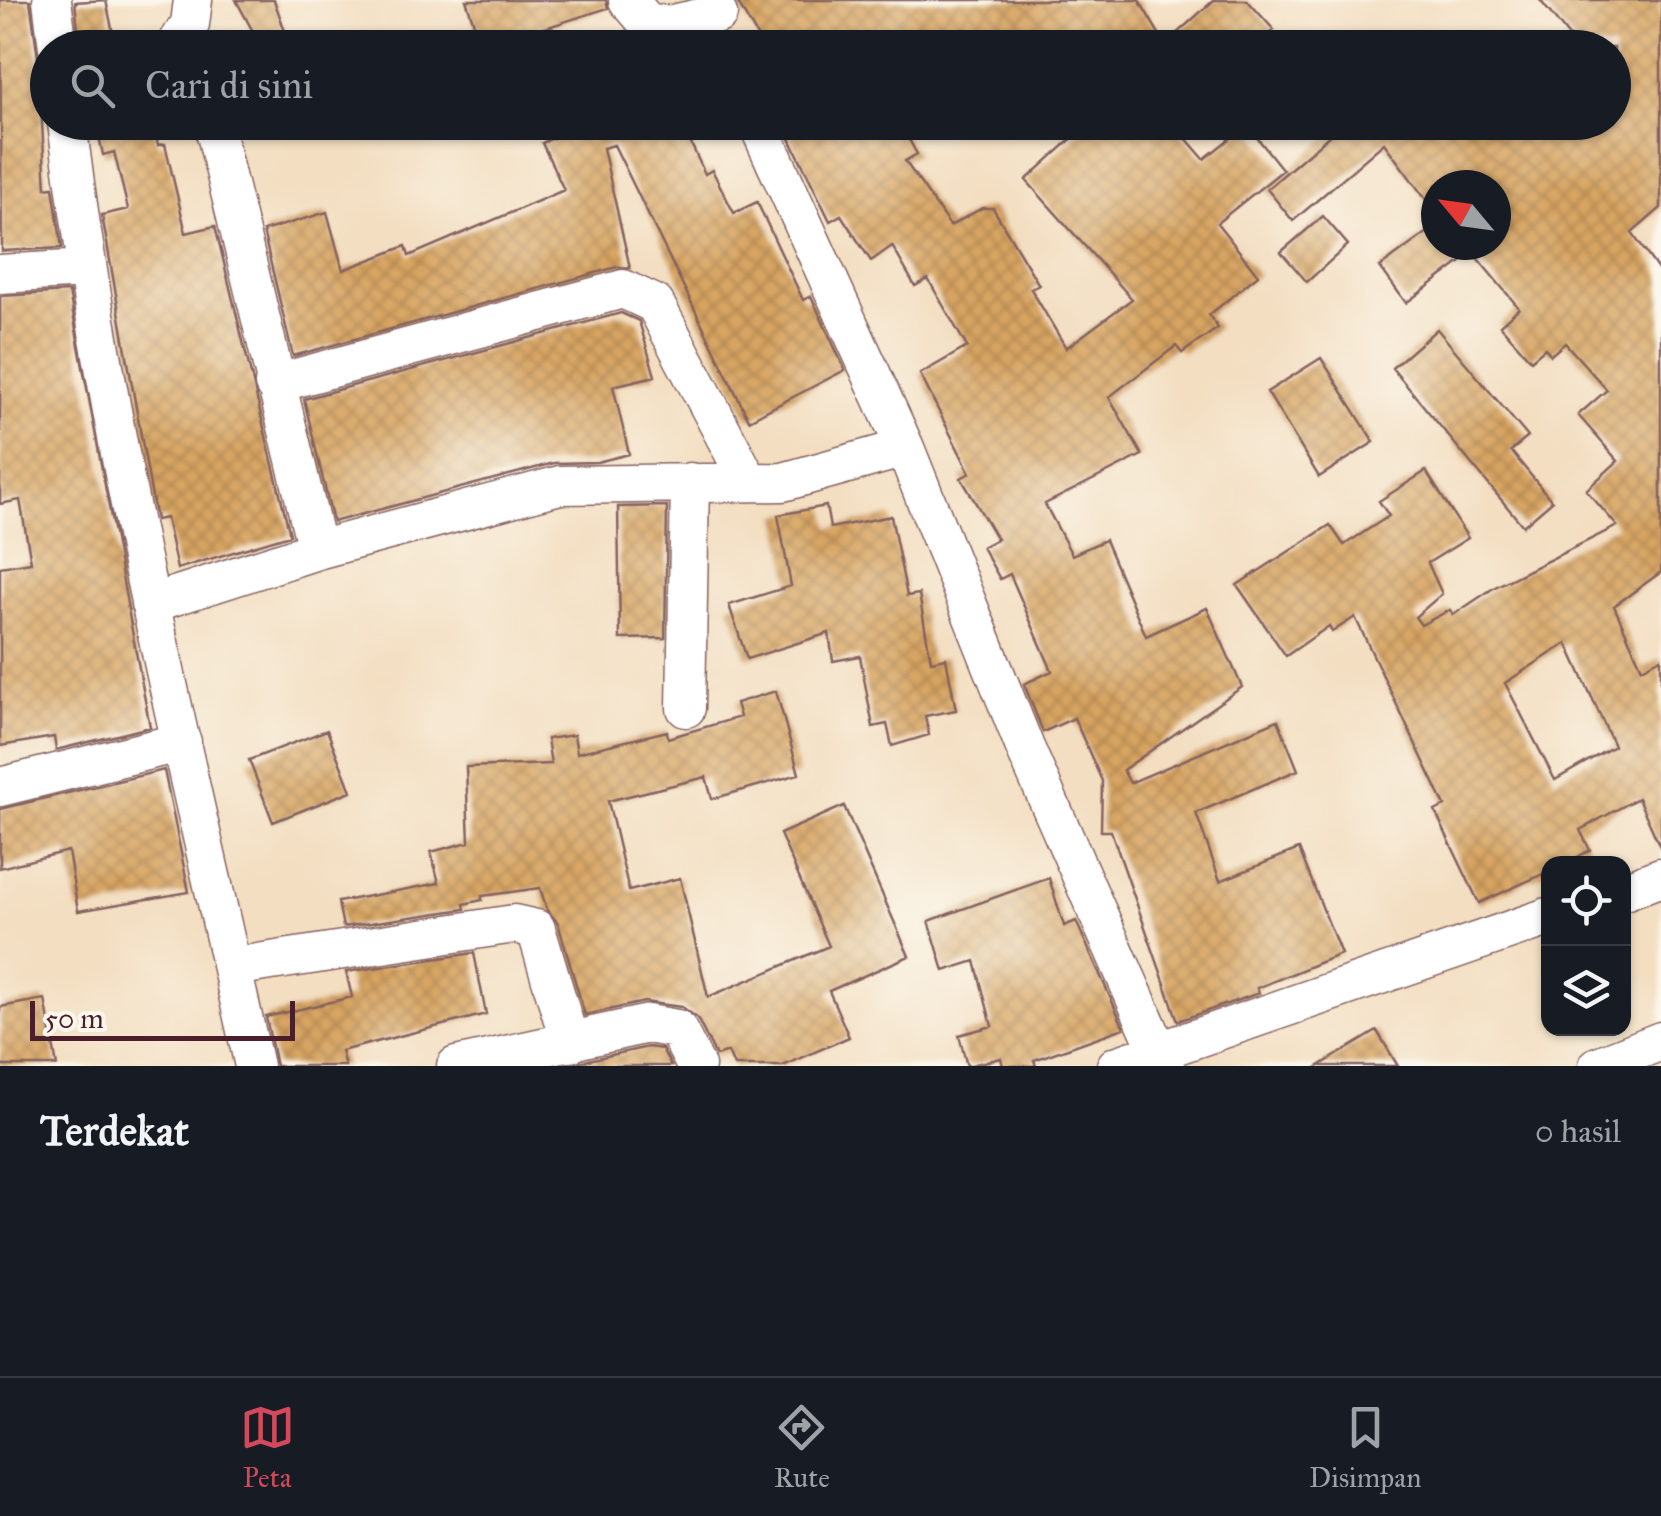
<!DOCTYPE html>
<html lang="id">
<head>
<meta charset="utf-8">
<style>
  body { margin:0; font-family:"IM FELL Great Primer",serif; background:#242831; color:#f1f3f6 }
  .controls { position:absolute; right:30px; bottom:30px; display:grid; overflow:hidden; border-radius:20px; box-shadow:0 2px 8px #0004 }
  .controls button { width:90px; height:90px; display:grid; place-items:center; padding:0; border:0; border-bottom:2px solid #363941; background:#171b24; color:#f1f3f6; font:50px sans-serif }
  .compass { position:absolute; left:1421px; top:170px; width:90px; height:90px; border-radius:50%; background:#171b24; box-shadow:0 2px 8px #0004; rotate:299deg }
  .scale { position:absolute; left:30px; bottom:25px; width:265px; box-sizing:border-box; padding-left:10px; border:5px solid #4a1f2b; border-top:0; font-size:28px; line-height:35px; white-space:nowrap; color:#4a1f2b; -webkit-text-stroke:8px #fbf7ec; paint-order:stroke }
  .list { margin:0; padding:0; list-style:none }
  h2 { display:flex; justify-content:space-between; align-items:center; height:130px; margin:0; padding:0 40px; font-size:42px }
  h2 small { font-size:32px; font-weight:400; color:#9ea1a6 }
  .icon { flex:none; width:55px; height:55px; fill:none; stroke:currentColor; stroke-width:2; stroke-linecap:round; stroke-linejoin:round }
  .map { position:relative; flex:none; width:1661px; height:1066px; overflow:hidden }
  .search { position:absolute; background:#171b24; box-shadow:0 2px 8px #0004; left:30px; right:30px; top:30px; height:110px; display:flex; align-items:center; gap:25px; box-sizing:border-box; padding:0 35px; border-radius:55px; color:#9ea1a6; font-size:38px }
  .sheet { height:310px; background:#171b24 }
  nav { display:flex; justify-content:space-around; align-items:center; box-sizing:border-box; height:140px; border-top:2px solid #363941; background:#171b24; font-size:28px; color:#9ea1a6 }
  nav a { display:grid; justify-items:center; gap:5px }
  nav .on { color:#d1495b }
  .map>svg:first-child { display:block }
  .building { fill:url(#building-cross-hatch); fill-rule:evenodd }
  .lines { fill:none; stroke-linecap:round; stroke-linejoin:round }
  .minor-casing { stroke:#856260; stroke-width:41 }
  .minor { stroke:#fff; stroke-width:38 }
</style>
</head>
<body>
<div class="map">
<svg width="1661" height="1066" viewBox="0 0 1661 1066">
  <defs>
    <pattern id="building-cross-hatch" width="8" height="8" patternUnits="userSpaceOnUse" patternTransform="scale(2.5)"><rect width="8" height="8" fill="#d8a562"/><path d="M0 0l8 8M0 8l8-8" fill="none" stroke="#b18651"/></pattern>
  </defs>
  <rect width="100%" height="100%" fill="#fbf7ec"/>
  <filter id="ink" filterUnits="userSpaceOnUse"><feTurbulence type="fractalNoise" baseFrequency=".01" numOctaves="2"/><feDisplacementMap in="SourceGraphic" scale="20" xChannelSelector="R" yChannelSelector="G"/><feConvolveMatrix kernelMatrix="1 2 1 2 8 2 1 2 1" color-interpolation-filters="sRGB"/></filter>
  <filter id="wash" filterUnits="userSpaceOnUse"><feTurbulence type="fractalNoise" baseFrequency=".0048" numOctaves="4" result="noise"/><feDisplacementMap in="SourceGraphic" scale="40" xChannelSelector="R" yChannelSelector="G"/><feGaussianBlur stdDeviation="2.25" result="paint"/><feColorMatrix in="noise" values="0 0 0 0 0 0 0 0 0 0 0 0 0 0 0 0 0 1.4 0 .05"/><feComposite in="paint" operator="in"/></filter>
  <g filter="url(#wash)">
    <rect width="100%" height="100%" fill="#f3dec1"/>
    <g id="blocks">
      <!-- building -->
      <path class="building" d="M 0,0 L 30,0 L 38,58 L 46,188 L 53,187 L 62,248 L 2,251 Z
        M 106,0 L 116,48 L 80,48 L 75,2 Z
        M 236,0 L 274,0 L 291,48 L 262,48 Z
        M 466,0 L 606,0 L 608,8 L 482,48 Z
        M 736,0 L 1139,0 L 1165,44 L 1214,0 L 1247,0 L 1274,30 L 1254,48 L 764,48 Z
        M 1540,0 L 1661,0 L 1661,208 L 1632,233 L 1661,274 L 1661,572 L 1614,606 L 1642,668 L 1661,658 L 1661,849 L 1638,798 L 1580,830 L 1590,850 L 1565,864 L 1548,864 L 1548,872 L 1479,903 L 1435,811 L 1445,806 L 1355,617 L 1332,632 L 1329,626 L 1286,656 L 1237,585 L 1330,525 L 1344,545 L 1389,516 L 1379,501 L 1426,471 L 1468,538 L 1428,563 L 1442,594 L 1415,617 L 1421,625 L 1450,610 L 1453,615 L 1495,587 L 1617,526 L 1586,490 L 1618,461 L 1578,415 L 1607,390 L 1565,343 L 1551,355 L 1545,348 L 1531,360 L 1500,325 L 1519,308 L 1473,253 L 1406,303 L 1380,267 L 1436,226 L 1436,245 L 1496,245 L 1496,185 L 1436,185 L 1436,213 L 1384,143 L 1293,221 L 1267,189 L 1345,122 L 1614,122 L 1614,48 L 1578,48 ZM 1567,643 L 1614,746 L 1555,780 L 1505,683 Z
        M 96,122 L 153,122 L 158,145 L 165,144 L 186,233 L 215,226 L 290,535 L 177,569 L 166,518 L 156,520 L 106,238 L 102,215 L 128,209 L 114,152 L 103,155 Z
        M 586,122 L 681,122 L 705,174 L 712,170 L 734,213 L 757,202 L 803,300 L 811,296 L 845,370 L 749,420 L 614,145 L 603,148 L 630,268 L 617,267 L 293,356 L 263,231 L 327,212 L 343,270 L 406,246 L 409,256 L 564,190 L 542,143 Z
        M 782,122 L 899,122 L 917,154 L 905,161 L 950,226 L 982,208 L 993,208 L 1039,285 L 1031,289 L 1066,348 L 1132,299 L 1026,180 L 1090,122 L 1172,122 L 1204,159 L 1247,125 L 1283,170 L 1217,223 L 1258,275 L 1209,315 L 1218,328 L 1182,353 L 1176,346 L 1109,397 L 1142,455 L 1045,504 L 1072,555 L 1105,540 L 1146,636 L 1207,608 L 1242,687 L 1123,770 L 1130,783 L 1278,720 L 1298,770 L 1196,813 L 1220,881 L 1299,849 L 1341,954 L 1257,988 L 1259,993 L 1178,1021 L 1111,831 L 1101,831 L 1102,781 L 1074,718 L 1043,732 L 1024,684 L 1052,671 L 1010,574 L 1000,579 L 982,547 L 997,539 L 961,478 L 970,473 L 920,374 L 967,347 L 928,279 L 915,286 L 892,246 L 871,261 L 841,215 L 830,221 Z
        M 1323,216 L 1348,245 L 1307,282 L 1281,252 Z
        M 69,292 L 150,727 L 56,750 L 54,737 L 0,746 L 0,567 L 31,562 L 20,500 L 0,504 L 0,296 Z
        M 621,313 L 639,321 L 655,376 L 613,386 L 629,454 L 597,462 L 554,463 L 333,522 L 304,399 Z
        M 1437,329 L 1528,437 L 1511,451 L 1552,501 L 1523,526 L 1392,368 Z
        M 1321,358 L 1374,442 L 1319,477 L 1267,392 Z
        M 667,506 L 665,638 L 620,639 L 618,507 Z
        M 826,506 L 830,528 L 891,516 L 907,596 L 919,594 L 931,661 L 946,658 L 956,710 L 925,716 L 929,735 L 892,746 L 887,724 L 873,727 L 860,656 L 833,661 L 829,633 L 747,659 L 729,605 L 791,586 L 778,515 Z
        M 776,691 L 799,774 L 712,799 L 706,777 L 608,801 L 629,891 L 680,878 L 708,997 L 829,946 L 780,834 L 844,806 L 909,956 L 829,991 L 849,1037 L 783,1066 L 734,1066 L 728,1052 L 716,1056 L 697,1018 L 682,1007 L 644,1002 L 585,1015 L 558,923 L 547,910 L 540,888 L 482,896 L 482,900 L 464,904 L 465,909 L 343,927 L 338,902 L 439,883 L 431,852 L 469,842 L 466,767 L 551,764 L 547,739 L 574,735 L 577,753 L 667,731 L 668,738 L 740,717 L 736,703 Z
        M 327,730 L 351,791 L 273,822 L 249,760 Z
        M 164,770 L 189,892 L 78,911 L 68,851 L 0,868 L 0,809 Z
        M 1049,878 L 1064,926 L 1076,921 L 1124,1028 L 1034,1060 L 1036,1066 L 1003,1066 L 1001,1058 L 967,1066 L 959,1035 L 992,1026 L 975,961 L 944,971 L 929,921 Z
        M 474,953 L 486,1014 L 341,1051 L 345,1066 L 276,1066 L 266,1017 L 352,997 L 346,972 Z
        M 45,999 L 57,1066 L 0,1066 L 0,1007 Z
        M 1377,1031 L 1398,1066 L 1319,1066 Z
        M 648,1047 L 662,1049 L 671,1066 L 561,1066 Z"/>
    </g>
  </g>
  <g filter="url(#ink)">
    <use href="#blocks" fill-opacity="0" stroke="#856260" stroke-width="2.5"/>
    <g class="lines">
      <defs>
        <path id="minor" d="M 52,0 L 58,48
          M 628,0 L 647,22 L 668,25 L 718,14
          M 174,48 L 190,24 L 193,0
          M 67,122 C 106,441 184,753 254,1066
          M 213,122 L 317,550
          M 757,122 L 905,448 L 1026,750 L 1165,1066
          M 0,274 L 85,269
          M 274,384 L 623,289 L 655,304 L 748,480
          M 150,604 L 317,550 L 560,485 L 783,482 L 905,448
          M 686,708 L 690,482
          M 0,787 L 182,742
          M 1624,891 L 1661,877
          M 232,967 L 514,924 L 536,929 L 570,1043
          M 456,1066 L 648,1024 L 677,1029 L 696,1066
          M 1116,1066 L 1548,917
          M 1598,1066 L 1661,1041"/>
      </defs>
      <!-- minor casing -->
      <use href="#minor" class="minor-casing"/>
      <!-- minor -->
      <use href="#minor" class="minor"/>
    </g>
  </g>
</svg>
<div class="controls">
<button><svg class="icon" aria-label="locate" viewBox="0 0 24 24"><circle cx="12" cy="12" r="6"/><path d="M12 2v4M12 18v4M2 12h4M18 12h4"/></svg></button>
<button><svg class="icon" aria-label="layers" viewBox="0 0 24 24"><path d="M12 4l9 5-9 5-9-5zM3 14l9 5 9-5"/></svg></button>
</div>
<svg class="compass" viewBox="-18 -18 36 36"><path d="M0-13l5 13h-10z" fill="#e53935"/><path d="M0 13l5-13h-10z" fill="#9ea1a6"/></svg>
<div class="scale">50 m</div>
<div class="search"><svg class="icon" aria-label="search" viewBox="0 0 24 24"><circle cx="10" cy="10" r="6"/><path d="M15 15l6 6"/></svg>Cari di sini</div>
</div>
<section class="sheet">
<h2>Terdekat<small>0 hasil</small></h2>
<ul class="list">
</ul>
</section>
<nav>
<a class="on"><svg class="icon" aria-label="map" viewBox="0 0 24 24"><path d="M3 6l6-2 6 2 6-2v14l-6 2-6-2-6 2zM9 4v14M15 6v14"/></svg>Peta</a>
<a><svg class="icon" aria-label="directions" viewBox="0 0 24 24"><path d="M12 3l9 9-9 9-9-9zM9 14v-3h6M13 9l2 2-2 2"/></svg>Rute</a>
<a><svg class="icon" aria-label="saved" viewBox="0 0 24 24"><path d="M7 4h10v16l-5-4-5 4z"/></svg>Disimpan</a>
</nav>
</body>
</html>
